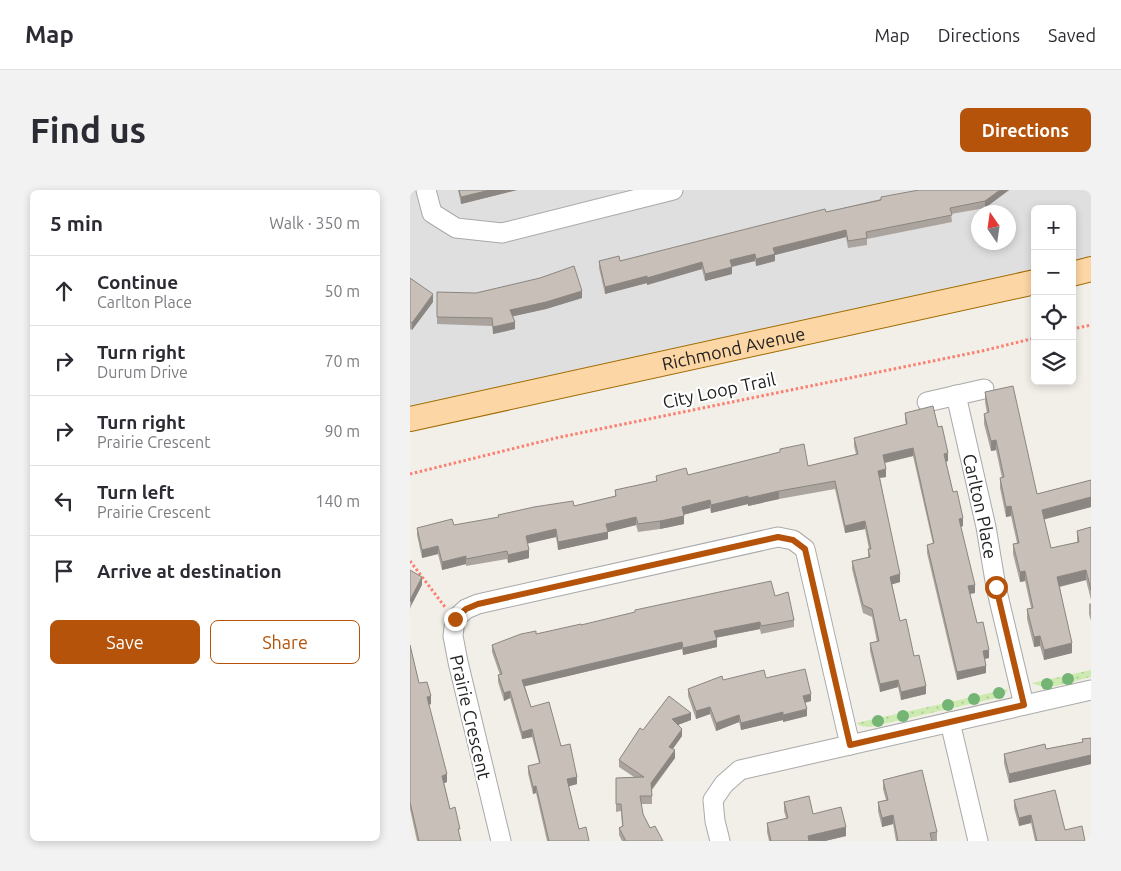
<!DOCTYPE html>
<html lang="en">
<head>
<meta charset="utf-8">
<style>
  body { margin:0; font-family:Ubuntu,sans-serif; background:#f2f2f3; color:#2b2b33 }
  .controls { position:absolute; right:15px; top:15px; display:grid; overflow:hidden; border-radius:8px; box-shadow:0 2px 8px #0003 }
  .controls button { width:45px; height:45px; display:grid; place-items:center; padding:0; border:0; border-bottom:1px solid #e1e1e2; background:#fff; color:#2b2b33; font:25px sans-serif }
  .compass { position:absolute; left:561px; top:15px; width:45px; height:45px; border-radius:50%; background:#fff; box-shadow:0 2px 8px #0003; rotate:347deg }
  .stop { position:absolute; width:15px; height:15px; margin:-11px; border:4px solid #b45309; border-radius:50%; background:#fff }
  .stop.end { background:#b45309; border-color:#fff; box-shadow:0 1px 5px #0008 }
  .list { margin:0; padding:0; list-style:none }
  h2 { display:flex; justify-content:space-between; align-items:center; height:65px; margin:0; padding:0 20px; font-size:21px }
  h2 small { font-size:16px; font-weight:400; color:#7c7c81 }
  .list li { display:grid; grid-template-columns:32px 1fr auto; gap:15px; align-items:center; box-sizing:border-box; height:70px; padding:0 20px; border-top:1px solid #e1e1e2 }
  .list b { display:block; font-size:19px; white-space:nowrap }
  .list p { margin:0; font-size:16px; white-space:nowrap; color:#7c7c81 }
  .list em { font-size:16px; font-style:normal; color:#7c7c81 }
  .actions { display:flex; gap:10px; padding:15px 20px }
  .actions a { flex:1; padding:11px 0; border:1px solid #b45309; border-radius:8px; text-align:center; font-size:18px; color:#b45309 }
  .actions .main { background:#b45309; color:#fff }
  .icon { flex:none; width:28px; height:28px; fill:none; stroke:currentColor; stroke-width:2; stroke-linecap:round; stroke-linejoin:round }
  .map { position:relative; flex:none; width:681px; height:651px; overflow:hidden; border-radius:8px }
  header { display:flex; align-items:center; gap:30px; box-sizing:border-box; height:70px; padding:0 25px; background:#fff; border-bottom:1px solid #e1e1e2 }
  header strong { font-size:24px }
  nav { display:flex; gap:28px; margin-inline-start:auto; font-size:18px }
  .intro { display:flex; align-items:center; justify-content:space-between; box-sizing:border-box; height:120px; padding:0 30px }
  h1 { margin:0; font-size:35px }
  .button { padding:12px 22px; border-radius:8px; background:#b45309; color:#fff; font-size:18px; font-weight:700 }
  main { display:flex; gap:30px; padding:0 30px }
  aside { flex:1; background:#fff; border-radius:8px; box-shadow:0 2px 8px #0003 }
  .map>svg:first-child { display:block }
  .residential { fill:#e0dfdf; fill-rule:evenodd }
  .grass { fill:url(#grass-dots) }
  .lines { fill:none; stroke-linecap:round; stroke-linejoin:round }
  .minor-casing { stroke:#a9a9a9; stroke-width:21 }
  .major-casing { stroke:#a06b00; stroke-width:26 }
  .path { stroke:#fa8072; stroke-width:3; stroke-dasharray:2.5 2.5; stroke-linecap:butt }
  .minor { stroke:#fff; stroke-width:19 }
  .major { stroke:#fcd6a4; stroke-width:24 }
  .tree { fill:#74b475 }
  .wall { fill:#aba49e }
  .shaded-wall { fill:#8b8681 }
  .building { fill:#c7bfb8; stroke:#8b8681 }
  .route { stroke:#b45309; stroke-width:6 }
  .labels { text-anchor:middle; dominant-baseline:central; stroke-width:4.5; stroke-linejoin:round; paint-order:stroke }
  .street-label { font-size:18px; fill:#222; stroke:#fff }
</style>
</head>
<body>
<header>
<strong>Map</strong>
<nav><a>Map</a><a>Directions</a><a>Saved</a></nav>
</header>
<div class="intro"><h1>Find us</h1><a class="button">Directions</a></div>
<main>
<aside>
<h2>5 min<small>Walk · 350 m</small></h2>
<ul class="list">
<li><svg class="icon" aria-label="ahead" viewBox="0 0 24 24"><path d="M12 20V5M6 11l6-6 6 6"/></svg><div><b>Continue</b><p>Carlton Place</p></div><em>50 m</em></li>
<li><svg class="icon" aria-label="right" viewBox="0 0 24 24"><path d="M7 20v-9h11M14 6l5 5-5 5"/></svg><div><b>Turn right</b><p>Durum Drive</p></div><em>70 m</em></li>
<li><svg class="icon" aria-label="right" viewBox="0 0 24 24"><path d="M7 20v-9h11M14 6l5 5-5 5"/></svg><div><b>Turn right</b><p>Prairie Crescent</p></div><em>90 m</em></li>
<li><svg class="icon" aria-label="left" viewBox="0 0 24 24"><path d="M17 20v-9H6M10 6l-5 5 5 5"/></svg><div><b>Turn left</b><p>Prairie Crescent</p></div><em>140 m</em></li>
<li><svg class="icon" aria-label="arrive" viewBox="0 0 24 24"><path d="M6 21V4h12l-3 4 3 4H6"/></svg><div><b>Arrive at destination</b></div></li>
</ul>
<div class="actions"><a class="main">Save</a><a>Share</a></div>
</aside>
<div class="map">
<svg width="681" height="651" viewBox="0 0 681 651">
  <defs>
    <pattern id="grass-dots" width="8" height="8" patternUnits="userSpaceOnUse" patternTransform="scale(1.25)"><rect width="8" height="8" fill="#cdebb0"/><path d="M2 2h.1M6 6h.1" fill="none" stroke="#b0c997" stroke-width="1.8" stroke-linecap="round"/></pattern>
  </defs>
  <rect width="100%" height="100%" fill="#f2efe9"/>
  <!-- residential -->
  <path class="residential" d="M 0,0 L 681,0 L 681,80 L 662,84 L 662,19 L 625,19 L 625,92 L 0,231 ZM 568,22 L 598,22 L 598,52 L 568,52 Z"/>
  <!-- grass -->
  <path class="grass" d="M 681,480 L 681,487 C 663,491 638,502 622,493 Z
    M 598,499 L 596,503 L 591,507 L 460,537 L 451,536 L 446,533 Z"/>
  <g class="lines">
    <defs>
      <g id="minor">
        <path d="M 16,0 L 22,23 L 46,38 L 92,43 L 263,0"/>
        <path id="s1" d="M 546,205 L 576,337 L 586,397 L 614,515"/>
        <path d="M 517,212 L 574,199"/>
        <path d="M 540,532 L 568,651"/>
        <path d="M 91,651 L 48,472 L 43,446 L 45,429 L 56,419 L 68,414 L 368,347 L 383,350 L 395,359 L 440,555"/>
        <path d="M 310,651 L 305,631 L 303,610 L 314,594 L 330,580 L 681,500"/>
      </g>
      <g id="major">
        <path d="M 662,84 L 681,79"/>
        <path id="s2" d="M 0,229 L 625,92"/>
      </g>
    </defs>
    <!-- minor casing -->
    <use href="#minor" class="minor-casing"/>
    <!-- major casing -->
    <use href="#major" class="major-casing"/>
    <!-- path -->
    <path class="path" d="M 662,139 L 681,135
      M 0,284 L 146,248 L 572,161 L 625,148
      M 0,371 L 35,417"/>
    <!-- minor -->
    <use href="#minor" class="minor"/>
    <!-- major -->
    <use href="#major" class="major"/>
  </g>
  <!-- trees -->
  <g class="tree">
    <circle cx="658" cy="489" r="6"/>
    <circle cx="637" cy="494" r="6"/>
    <circle cx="589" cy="503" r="6"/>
    <circle cx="564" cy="509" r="6"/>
    <circle cx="538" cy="515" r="6"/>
    <circle cx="493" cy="526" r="6"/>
    <circle cx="468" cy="531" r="6"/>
  </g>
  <!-- wall -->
  <path class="wall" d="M 48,0 L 107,0 L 51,14 Z
    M 509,0 L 599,0 L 575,18 L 541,24 L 542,32 L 457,49 L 457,55 L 438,58 L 436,47 L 365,65 L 365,71 L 346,76 L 345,71 L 322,77 L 322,84 L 295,91 L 292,79 L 237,95 L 237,93 L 195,104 L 189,78 L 189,71 L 210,71 Z
    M 0,88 L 23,112 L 2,140 L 0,139 Z
    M 27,102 L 172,108 L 136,119 L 103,126 L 105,139 L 83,144 L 82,136 L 27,134 Z
    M 575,202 L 627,304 L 681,290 L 681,317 L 634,329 L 641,358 L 667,352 L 667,341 L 681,337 L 681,410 L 676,390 L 650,397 L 662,463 L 634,470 L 630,456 L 624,457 L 617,429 L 617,419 L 621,418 L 615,391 L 610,392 L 603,364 L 603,354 L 607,353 L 601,326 L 596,327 L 590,298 L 590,288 L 592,288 L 586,260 L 581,261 L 574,234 L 574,224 L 577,223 L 575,212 Z
    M 495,223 L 528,237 L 538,271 L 536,272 L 543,302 L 553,336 L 551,337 L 565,403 L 560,404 L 567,433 L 579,468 L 575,469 L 576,483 L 547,490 L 517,363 L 517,355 L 523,354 L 503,266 L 475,273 L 476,287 L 470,288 L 490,392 L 482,394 L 490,431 L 504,466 L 516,504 L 491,510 L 488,497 L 470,502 L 460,461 L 460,453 L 467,452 L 462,427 L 453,423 L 442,379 L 442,371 L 458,367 L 458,359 L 459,359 L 455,339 L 435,343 L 425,299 L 369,309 L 338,316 L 338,314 L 301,323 L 300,318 L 273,325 L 274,334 L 250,339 L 228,342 L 226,335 L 198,342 L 198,349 L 148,360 L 146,347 L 117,353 L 119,368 L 98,373 L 97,369 L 56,376 L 56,374 L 32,380 L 28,364 L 12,368 L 7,345 L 7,338 L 44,335 L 164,316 L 205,306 L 205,300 L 246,291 L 246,286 L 278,285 L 370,262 L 370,259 L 398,276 L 446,264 L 444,256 L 444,248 L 496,235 L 495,230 Z
    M 365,406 L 384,430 L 384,437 L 351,444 L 350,439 L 306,448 L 307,457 L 273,465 L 272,459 L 115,496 L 121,517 L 151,556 L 167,594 L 158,596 L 169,639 L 179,651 L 137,651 L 126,603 L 123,604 L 118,583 L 118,576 L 129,573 L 122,547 L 112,549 L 100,508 L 94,511 L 88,492 L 88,485 L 90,485 L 82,462 L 82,455 L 126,444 L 171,435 Z
    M 681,413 L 681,431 L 679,424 L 679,414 Z
    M 0,455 L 9,493 L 21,514 L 19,515 L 37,592 L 34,593 L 40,619 L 50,646 L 51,651 L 7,651 L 0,619 Z
    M 313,490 L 401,511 L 395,513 L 397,526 L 373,532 L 373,530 L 331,540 L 329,532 L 306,541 L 300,524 L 286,529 L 278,506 L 278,499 Z
    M 281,530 L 268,535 L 272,546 L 263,559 L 265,568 L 242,600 L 242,614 L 231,614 L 233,624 L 240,638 L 253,651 L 212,651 L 209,645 L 209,638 L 212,636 L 211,621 L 206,622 L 206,588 L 224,587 L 209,577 L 209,570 L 233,540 Z
    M 681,548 L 681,574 L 599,593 L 594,573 L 594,564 L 636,559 L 672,552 L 672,549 Z
    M 473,590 L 527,642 L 527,651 L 486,651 L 483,634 L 472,637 L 468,621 L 468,612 L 476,610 L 473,599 Z
    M 604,610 L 655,640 L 675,651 L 625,651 L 621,633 L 609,636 L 604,618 Z
    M 374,612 L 403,624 L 436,646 L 415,651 L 359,651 L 357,642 L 357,633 L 376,628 L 374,621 Z"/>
  <!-- shaded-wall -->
  <path class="shaded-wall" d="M 80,0 L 107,0 L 51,14 L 51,7 Z
    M 590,0 L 599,0 L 575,18 L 575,11 Z
    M 436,40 L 436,47 L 365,65 L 365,71 L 346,76 L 346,69 L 363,58 Z
    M 345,64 L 345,71 L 320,77 L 320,70 Z
    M 292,72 L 292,79 L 237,95 L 237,88 Z
    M 322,77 L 322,84 L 295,91 L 295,84 Z
    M 237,86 L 237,93 L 195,104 L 195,97 Z
    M 172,101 L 172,108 L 136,119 L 100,127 L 100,120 Z
    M 23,104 L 23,112 L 2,140 L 2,133 Z
    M 105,132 L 105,139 L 83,144 L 83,137 Z
    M 586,250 L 586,260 L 581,261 L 581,251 Z
    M 503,258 L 503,266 L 473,273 L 473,265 Z
    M 538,263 L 538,271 L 534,272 L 534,264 Z
    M 476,279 L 476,287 L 468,288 L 468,281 Z
    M 369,301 L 369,309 L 338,316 L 338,308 Z
    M 338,306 L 338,314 L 301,323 L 301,315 Z
    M 681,307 L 681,317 L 632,330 L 632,320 Z
    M 300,310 L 300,318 L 272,325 L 272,317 Z
    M 601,316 L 601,326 L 596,327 L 596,317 Z
    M 274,326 L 274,334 L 250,339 L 250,331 Z
    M 226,327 L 226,335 L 198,342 L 198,349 L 148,360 L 148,352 L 196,334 Z
    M 553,328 L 553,336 L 549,337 L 549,329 Z
    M 455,331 L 455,339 L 435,343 L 435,336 Z
    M 146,339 L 146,347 L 116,354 L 116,346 Z
    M 28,356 L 28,364 L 12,368 L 12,360 Z
    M 119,360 L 119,368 L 98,373 L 98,365 Z
    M 56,366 L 56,374 L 32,380 L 32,372 Z
    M 676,380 L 676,390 L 647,397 L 647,387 Z
    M 615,381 L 615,391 L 610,392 L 610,382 Z
    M 490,384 L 490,392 L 480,395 L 480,387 Z
    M 12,387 L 12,395 L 1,416 L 0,419 L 1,408 Z
    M 565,395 L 565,403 L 558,404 L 558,396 Z
    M 350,432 L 350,439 L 304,448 L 304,441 Z
    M 630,446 L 630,456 L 624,457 L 624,447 Z
    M 307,450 L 307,457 L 273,465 L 273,458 Z
    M 272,452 L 272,459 L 112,497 L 112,490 Z
    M 662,453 L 662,463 L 634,470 L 634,460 Z
    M 579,460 L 579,468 L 573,469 L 573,461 Z
    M 576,476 L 576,483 L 547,490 L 547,482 Z
    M 488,490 L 488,497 L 470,502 L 470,494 Z
    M 516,496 L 516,504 L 491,510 L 491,502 Z
    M 100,501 L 100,508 L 94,511 L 94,503 Z
    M 401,504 L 401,511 L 393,513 L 393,506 Z
    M 21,506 L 21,514 L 17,515 L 17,507 Z
    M 300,517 L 300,524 L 286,529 L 286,521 Z
    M 397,519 L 397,526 L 373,532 L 373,525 Z
    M 373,522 L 373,530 L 331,540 L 331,533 Z
    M 281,523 L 281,530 L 262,537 L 262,529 Z
    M 329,525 L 329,532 L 306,541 L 306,533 Z
    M 122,539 L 122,547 L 112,549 L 112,542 Z
    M 272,539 L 272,546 L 259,564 L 259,557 Z
    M 265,560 L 265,568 L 241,600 L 241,593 Z
    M 681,565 L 681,574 L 599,593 L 599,584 Z
    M 37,584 L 37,592 L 32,594 L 32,586 Z
    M 167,587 L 167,594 L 157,597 L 157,589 Z
    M 126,596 L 126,603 L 123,604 L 123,597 Z
    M 483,625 L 483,634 L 472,637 L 472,628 Z
    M 621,625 L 621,633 L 609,636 L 609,628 Z
    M 436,637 L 436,646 L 415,651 L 398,651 L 398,646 Z"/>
  <!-- building -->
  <path class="building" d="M 49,0 L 80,0 L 51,7 Z
    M 509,0 L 590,0 L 575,11 L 540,18 L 542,25 L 456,42 L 457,48 L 438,51 L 436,40 L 363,58 L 365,64 L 346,69 L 345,64 L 320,70 L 322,77 L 295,84 L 292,72 L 237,88 L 237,86 L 195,97 L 189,71 L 209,66 L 210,71 L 415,19 L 416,22 L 471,10 L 471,7 Z
    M 164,76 L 172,101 L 136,112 L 100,120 L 105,132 L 83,137 L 82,128 L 27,127 L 27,102 L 66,103 L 130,88 Z
    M 0,88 L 23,104 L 2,133 L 0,131 Z
    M 603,196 L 627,304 L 681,290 L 681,307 L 632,320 L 641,358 L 669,352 L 667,341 L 681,337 L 681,400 L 676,380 L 647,387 L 662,453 L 634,460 L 630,446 L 624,447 L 617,419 L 623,418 L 615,381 L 610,382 L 603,354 L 609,353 L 601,316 L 596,317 L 590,288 L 594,287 L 586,250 L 581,251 L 574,224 L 579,222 L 575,202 Z
    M 523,216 L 528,237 L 532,236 L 538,263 L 534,264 L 543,302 L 547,301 L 553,328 L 549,329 L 565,395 L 558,396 L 567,433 L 573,432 L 579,460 L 573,461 L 576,476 L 547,482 L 517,355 L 524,353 L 503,258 L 473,265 L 476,279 L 468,281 L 490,384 L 480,387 L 490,431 L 496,429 L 504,466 L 509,465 L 516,496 L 491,502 L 488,490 L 470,494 L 460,453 L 469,451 L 462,419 L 453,415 L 442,371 L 460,367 L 458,359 L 461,359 L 455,331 L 435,336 L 425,291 L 369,301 L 338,308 L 338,306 L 301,315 L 300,310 L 272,317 L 274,326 L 250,331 L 228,334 L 226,327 L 196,334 L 198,342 L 148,352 L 146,339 L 116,346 L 119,360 L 98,365 L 97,361 L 56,369 L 56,366 L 32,372 L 28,356 L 12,360 L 7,338 L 42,329 L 44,335 L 89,327 L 88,325 L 124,317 L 163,311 L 164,316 L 206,306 L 205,300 L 247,291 L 246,286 L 276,278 L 278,285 L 370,262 L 370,259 L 394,254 L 398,276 L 448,264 L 444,248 L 497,234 L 495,223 Z
    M 0,380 L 12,387 L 1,408 L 0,412 Z
    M 361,391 L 365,406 L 378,402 L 384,430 L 351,436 L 350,432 L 304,441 L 307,450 L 273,458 L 272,452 L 112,490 L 121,517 L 139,512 L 151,556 L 160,554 L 167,587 L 157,589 L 169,639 L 176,637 L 179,651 L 139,651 L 126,596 L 123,597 L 118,576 L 130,573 L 122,539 L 112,542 L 100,501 L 94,503 L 88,485 L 92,484 L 82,455 L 111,444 L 126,441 L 126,444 L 171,434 L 171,435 L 225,422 L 225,420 Z
    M 0,455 L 9,493 L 17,492 L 21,506 L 17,507 L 37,584 L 32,586 L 40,619 L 45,617 L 50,639 L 48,639 L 51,651 L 9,651 L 0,612 Z
    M 395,479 L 401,504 L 393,506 L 397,519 L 373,525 L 373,522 L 331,533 L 329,525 L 306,533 L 300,517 L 286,521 L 278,499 L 312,486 L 313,490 L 354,480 L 356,488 Z
    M 259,506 L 281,523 L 262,529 L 272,539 L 259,557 L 265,560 L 241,593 L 242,606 L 230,606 L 233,624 L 240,638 L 245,636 L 253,651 L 216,651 L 209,638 L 213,636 L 211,614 L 206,614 L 206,588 L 234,587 L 209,570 L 230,538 L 233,540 Z
    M 681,548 L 681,565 L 599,584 L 594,564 L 635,554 L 636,559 L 673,552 L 672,549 Z
    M 512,580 L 527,642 L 520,643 L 522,651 L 488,651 L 483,625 L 472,628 L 468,612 L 478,610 L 473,590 Z
    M 645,600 L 655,640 L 672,636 L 675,651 L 627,651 L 621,625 L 609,628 L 604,610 Z
    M 399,606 L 403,624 L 431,617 L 436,637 L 398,646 L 399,651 L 361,651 L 357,633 L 378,628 L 374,612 Z"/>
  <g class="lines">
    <!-- route -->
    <path class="route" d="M 45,429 L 56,419 L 68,414 L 368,347 L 383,350 L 395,359 L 440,555 L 614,515 L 586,397"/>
  </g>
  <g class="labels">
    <!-- street labels -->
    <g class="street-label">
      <text stroke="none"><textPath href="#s2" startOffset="331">Richmond Avenue</textPath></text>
      <text transform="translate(309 200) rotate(-12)">City Loop Trail</text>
      <text stroke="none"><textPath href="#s1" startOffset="114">Carlton Place</textPath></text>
      <text transform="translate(61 527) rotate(77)">Prairie Crescent</text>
    </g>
  </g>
</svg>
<div class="controls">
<button>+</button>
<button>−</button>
<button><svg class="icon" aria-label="locate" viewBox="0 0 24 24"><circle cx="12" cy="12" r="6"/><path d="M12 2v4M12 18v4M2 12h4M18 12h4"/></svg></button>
<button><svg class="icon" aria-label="layers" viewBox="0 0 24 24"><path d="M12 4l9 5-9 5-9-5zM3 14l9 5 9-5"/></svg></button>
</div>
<svg class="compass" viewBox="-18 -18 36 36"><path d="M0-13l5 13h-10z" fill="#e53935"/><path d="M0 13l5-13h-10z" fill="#7c7c81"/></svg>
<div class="stop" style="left:586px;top:397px"></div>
<div class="stop end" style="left:45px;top:429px"></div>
</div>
</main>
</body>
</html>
